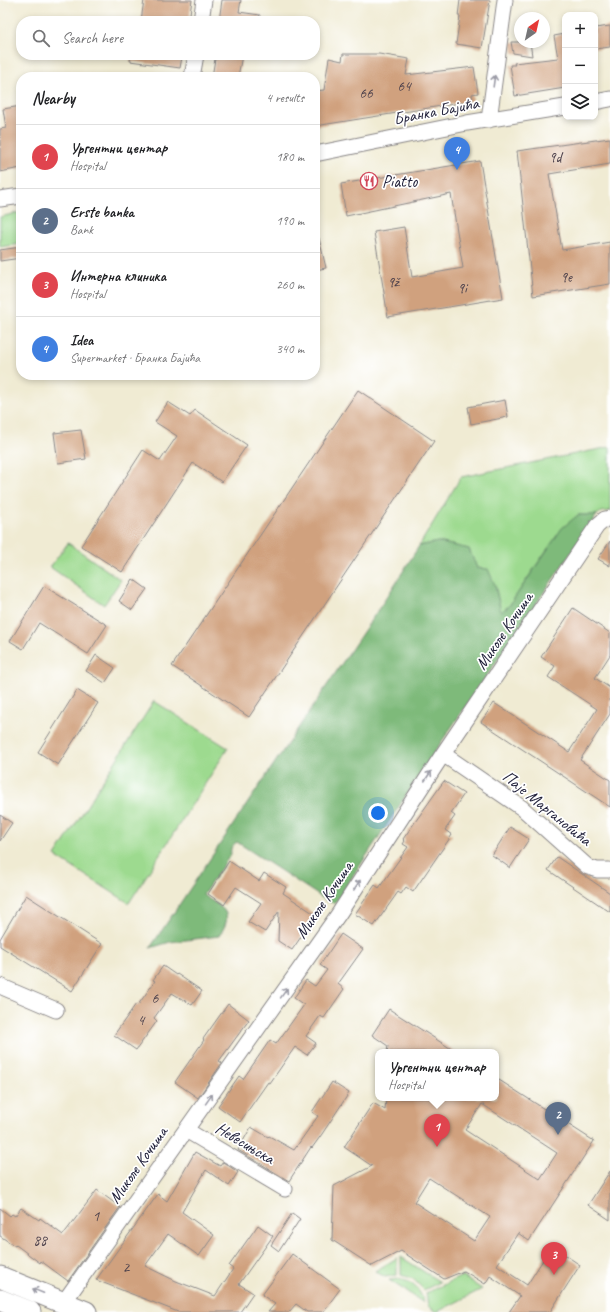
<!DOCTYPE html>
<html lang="en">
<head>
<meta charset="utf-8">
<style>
  body { margin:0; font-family:Caveat,sans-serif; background:#f6f6f6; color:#202124 }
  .controls { position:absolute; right:12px; top:12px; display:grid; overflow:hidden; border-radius:8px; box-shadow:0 2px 6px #0003 }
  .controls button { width:36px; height:36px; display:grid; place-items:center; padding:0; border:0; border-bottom:1px solid #e0e0e0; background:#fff; color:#202124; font:20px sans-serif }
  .compass { position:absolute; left:514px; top:12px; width:36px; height:36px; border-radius:50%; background:#fff; box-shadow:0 2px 6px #0003; rotate:34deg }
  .you { position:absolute; left:378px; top:813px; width:14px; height:14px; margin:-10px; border:3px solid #fff; border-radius:50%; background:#1a73e8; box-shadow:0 0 0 6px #1a73e833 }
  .badge { display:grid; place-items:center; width:26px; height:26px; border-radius:50%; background:#b45309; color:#fff; font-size:13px; font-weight:700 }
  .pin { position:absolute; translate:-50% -33px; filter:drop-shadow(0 1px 2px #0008) }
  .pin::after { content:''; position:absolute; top:21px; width:14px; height:12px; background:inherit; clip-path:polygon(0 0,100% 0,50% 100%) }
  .popup { position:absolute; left:375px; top:1049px; width:124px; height:52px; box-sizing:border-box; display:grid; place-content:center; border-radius:8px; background:#fff; filter:drop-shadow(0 1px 3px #0005); font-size:13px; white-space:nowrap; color:#757577 }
  .popup b { font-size:15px; color:#202124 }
  .popup::after { content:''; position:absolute; left:50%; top:100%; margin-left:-8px; border:8px solid transparent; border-top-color:#fff }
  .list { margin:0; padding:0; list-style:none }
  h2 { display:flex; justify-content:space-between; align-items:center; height:52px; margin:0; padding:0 16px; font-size:17px }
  h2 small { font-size:13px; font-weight:400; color:#757577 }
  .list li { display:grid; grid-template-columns:26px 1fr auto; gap:12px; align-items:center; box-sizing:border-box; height:64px; padding:0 16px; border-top:1px solid #e0e0e0 }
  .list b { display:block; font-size:15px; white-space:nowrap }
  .list p { margin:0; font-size:13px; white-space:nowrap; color:#757577 }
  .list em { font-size:13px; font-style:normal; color:#757577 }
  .icon { flex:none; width:22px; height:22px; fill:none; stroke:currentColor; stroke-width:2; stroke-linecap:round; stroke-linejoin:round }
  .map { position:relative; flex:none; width:610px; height:1312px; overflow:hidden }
  .search { position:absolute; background:#fff; box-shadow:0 2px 6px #0003; left:16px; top:16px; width:304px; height:44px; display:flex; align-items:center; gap:10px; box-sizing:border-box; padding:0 14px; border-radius:16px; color:#757577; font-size:15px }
  .panel { position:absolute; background:#fff; box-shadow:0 2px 6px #0003; left:16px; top:72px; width:304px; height:308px; border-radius:16px }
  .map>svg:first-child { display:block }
  .green { fill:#9dda8f; stroke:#607e65 }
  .forest { fill:#7eba7a; stroke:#506e5a }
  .building { fill:#d0a17e; fill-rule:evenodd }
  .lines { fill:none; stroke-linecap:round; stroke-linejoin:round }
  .street-casing { stroke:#898687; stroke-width:17 }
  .secondary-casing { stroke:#898687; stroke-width:23 }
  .street { stroke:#fff; stroke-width:15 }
  .secondary { stroke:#fff; stroke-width:21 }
  .oneway { stroke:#9c9ca7 }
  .labels { text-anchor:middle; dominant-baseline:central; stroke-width:3.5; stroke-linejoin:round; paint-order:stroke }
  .number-label { font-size:15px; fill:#4e424c }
  .street-label { font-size:17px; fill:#22223b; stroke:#fff }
  .poi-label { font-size:17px; fill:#22223b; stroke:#fff; text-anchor:start }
</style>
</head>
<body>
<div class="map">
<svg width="610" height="1312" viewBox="0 0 610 1312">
  <rect width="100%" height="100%" fill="#fff"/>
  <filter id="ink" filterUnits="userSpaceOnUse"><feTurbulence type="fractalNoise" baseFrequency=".025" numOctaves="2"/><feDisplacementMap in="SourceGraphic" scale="8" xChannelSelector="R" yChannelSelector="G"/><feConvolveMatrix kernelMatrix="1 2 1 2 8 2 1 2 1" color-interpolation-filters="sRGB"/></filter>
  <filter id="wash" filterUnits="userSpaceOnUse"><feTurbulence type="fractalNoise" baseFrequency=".012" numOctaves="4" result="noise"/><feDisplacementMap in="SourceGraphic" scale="16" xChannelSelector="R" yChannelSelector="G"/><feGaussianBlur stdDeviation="0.9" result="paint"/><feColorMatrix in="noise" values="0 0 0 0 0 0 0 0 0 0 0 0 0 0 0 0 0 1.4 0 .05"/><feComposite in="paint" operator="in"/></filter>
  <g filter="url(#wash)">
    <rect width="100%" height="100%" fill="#f0ebd3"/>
    <!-- green -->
    <path class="green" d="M 21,212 L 21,244 L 0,247 L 0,217 Z
      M 610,447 L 610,511 L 601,512 L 597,515 L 578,515 L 546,551 L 509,606 L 501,613 L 495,585 L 477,568 L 469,549 L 438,542 L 419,546 L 461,477 Z
      M 68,543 L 121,580 L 104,605 L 50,567 Z
      M 154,701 L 228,748 L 129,903 L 55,856 Z
      M 401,1257 L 440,1282 L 424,1290 L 413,1279 L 401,1275 Z
      M 397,1258 L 397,1275 L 385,1277 L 375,1271 Z
      M 462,1276 L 482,1289 L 437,1312 L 428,1306 L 426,1293 Z
      M 399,1279 C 412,1281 421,1290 424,1303 L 389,1280 Z"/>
    <!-- forest -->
    <path class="forest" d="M 578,515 L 597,515 L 442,741 L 338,899 L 334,903 L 327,901 L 237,842 C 232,845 230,848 231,854 L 203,895 C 222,908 236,911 219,936 L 170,942 L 150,948 L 390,592 L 419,546 L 438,542 L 469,549 L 477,568 L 488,569 L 495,585 L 501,612 L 509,606 L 562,528 Z"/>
    <g id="blocks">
      <!-- building -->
      <path class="building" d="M 144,0 L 192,0 L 189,21 L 141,21 Z
        M 222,0 L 241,0 L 239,12 L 260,15 L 259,21 L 219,21 Z
        M 460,0 L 490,0 L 482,48 L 456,44 L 460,16 L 458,16 Z
        M 610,26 L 610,47 L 595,49 L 595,28 Z
        M 565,34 L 565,88 L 515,96 L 510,65 L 515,65 L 514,63 L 558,58 L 554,36 Z
        M 511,42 L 530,42 L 532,56 L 513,53 Z
        M 343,54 L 379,54 L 409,59 L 406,75 L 474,67 L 478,93 L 472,94 L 473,101 L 315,126 L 315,91 L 324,90 L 329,58 L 342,61 Z
        M 131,55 L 169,55 L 182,57 L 180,68 L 130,61 Z
        M 218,55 L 242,55 L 238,77 L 212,77 L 215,59 L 217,59 Z
        M 21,106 L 21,168 L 0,172 L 0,129 L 6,128 L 3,109 Z
        M 610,138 L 610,164 L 549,174 L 562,250 L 610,242 L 610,284 L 533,296 L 517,151 Z
        M 480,161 L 503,298 L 388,317 L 374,232 L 404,227 L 412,277 L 463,268 L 451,194 L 346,216 L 341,184 Z
        M 315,238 L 319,238 L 326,268 L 315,270 Z
        M 21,247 L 21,258 L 0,261 L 0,250 Z
        M 358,390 L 434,441 L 249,717 L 172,666 Z
        M 505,400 L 508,417 L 471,424 L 468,407 Z
        M 168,402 L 190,416 L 195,410 L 247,445 L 222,482 L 193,463 L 122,572 L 81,546 L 143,450 L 160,461 L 177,436 L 155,422 Z
        M 81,430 L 86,459 L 58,463 L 54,433 Z
        M 610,541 L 610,566 L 598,559 Z
        M 133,579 L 147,589 L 132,610 L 119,601 Z
        M 44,586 L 107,625 L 88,654 L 39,623 L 23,649 L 10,641 Z
        M 573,608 L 610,633 L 610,655 L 595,678 L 610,688 L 610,714 L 580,760 L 610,780 L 610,807 L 481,722 L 494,703 L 569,752 L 597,709 L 548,677 L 555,666 L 541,657 Z
        M 96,655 L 115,668 L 105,683 L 86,671 Z
        M 77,690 L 98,703 L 58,765 L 38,752 Z
        M 444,781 L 464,794 L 451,813 L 455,816 L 445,830 L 452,835 L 413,892 L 406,887 L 401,894 L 398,892 L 374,926 L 355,914 L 375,885 L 379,888 L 408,847 L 403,844 L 405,841 L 403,839 Z
        M 0,815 L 12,823 L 0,841 Z
        M 510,827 L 529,839 L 510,868 L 492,855 Z
        M 557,857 L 610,893 L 610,912 L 548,870 Z
        M 229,861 L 259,881 L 264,873 L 286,887 L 283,893 L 316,915 L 292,950 L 278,941 L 279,911 L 265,932 L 248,922 L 261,903 L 236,887 L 224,905 L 208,894 Z
        M 26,895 L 102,944 L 72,991 L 0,946 L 0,939 Z
        M 341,934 L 363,949 L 338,984 L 344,989 L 324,1018 L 320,1016 L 306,1036 L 316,1043 L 307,1055 L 295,1047 L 270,1083 L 268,1082 L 240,1122 L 218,1106 L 239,1076 L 243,1079 L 270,1040 L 276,1044 L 304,1005 L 294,998 L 306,980 L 315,986 L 327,970 L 320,965 Z
        M 163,966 L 176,975 L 177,974 L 202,991 L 192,1005 L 172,993 L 154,1018 L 157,1021 L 136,1050 L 114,1035 L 136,1004 L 138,1005 L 155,981 L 153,980 Z
        M 228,1004 L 249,1020 L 219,1061 L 222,1063 L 198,1098 L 175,1082 L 204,1040 L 203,1039 Z
        M 389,1009 L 456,1052 L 387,1052 L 388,1046 L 372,1035 Z
        M 496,1078 L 594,1141 L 529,1241 L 518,1233 L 497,1265 L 527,1285 L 552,1246 L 580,1265 L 550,1312 L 509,1312 L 520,1296 L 490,1276 L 485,1284 L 464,1271 L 444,1279 L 401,1251 L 372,1266 L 332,1240 L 334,1186 L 372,1166 L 344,1147 L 373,1103 L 385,1110 L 386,1098 L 496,1098 ZM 482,1104 L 557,1153 L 540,1179 L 465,1130 ZM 429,1178 L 490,1217 L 474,1241 L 414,1202 Z
        M 332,1082 L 349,1093 L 322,1134 L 312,1148 L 311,1147 L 289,1181 L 238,1150 L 251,1127 L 268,1137 L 269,1136 L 294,1150 L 318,1116 L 312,1112 Z
        M 195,1152 L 220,1166 L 223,1162 L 238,1172 L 229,1186 L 206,1170 L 182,1212 L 214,1235 L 199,1256 L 168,1234 L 145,1266 L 176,1281 L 215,1296 L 233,1269 L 229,1266 L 258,1225 L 273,1236 L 239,1284 L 253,1293 L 240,1312 L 178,1312 L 96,1280 L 158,1194 L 167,1201 Z
        M 610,1171 L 610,1220 L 588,1205 Z
        M 97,1190 L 120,1207 L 68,1281 L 41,1261 L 40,1263 L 16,1245 L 15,1246 L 0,1236 L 0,1208 L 10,1216 L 12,1214 L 15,1216 L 21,1208 L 39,1220 L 40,1218 L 63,1235 Z
        M 292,1213 L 300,1219 L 279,1251 L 271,1245 Z
        M 292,1254 L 340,1289 L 323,1312 L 307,1312 L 296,1304 L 289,1312 L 268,1312 L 275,1304 L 262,1295 Z"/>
    </g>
  </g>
  <g filter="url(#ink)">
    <use href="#blocks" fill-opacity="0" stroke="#898687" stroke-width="1"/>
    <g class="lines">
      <defs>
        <path id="street" d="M 201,21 L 204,0
          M 192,77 L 196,55
          M 595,102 L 610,99
          M 489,120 L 505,0
          M 315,154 L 467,123 L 565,107
          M 0,199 L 21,196
          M 443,754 L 522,808 L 588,867 L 597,870 L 609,870
          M 0,986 L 56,1010
          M 186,1130 L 285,1189
          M 64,1302 L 338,915 L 443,754 L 597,526 L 605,519 L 610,518"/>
        <path id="secondary" d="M 0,1277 L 86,1312
          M 0,1300 L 30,1312"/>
      </defs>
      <!-- street casing -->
      <use href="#street" class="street-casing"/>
      <!-- secondary casing -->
      <use href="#secondary" class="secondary-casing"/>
      <!-- street -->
      <use href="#street" class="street"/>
      <!-- secondary -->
      <use href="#secondary" class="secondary"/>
    </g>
    <!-- one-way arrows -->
    <defs><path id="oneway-shaft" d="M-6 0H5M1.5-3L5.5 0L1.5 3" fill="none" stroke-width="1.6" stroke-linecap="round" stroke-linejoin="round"/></defs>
    <g class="oneway">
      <use href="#oneway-shaft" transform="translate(494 81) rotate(-82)"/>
      <use href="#oneway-shaft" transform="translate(428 776) rotate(-57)"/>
      <use href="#oneway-shaft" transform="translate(357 885) rotate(-57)"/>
      <use href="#oneway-shaft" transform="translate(284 993) rotate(-55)"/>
      <use href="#oneway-shaft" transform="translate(209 1099) rotate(-55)"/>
      <use href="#oneway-shaft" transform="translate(38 1291) rotate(-158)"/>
    </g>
  </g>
  <!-- icons -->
  <defs>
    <symbol id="restaurant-ring" viewBox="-11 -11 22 22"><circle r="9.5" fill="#fff" stroke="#d1495b" stroke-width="1.5"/><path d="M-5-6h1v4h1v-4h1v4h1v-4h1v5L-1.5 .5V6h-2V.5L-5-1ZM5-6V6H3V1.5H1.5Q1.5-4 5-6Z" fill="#d1495b"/></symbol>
  </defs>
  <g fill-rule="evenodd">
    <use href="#restaurant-ring" x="359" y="171" width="20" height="20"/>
  </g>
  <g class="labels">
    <!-- number labels -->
    <g class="number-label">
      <text x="404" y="86">64</text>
      <text x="366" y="93">66</text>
      <text x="555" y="157">9d</text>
      <text x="566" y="277">9e</text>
      <text x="393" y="282">9ž</text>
      <text x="462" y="288">9i</text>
      <text x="155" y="998">6</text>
      <text x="141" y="1020">4</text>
      <text x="96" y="1216">1</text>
      <text x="40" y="1240">88</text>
      <text x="126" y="1267">2</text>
    </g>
    <!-- street labels -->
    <g class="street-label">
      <text transform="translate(436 111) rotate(-11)">Бранка Бајића</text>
      <text transform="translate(504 631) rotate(-56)">Миколе Кочиша</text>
      <text transform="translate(547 808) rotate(39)">Паје Маргановића</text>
      <text transform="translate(324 900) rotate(-56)">Миколе Кочиша</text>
      <text transform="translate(245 1143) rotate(31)">Невесињска</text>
      <text transform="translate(138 1165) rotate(-55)">Миколе Кочиша</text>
    </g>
    <!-- poi labels -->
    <g class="poi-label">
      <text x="382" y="181">Piatto</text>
    </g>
  </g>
</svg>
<div class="controls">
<button>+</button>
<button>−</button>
<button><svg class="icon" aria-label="layers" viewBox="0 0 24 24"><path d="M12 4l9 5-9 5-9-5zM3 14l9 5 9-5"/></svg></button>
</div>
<svg class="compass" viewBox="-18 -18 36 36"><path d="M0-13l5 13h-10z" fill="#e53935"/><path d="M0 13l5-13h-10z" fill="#757577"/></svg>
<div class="you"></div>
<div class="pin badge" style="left:437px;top:1147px;background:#e0444e">1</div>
<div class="popup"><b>Ургентни центар</b>Hospital</div>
<div class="pin badge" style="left:558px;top:1135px;background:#5c6f8a">2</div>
<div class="pin badge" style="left:554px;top:1275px;background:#e0444e">3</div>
<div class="pin badge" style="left:457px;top:170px;background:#3f7fe0">4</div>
<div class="search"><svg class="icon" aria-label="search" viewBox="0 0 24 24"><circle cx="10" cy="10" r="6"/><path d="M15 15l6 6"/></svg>Search here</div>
<section class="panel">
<h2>Nearby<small>4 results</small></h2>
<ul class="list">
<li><span class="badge" style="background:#e0444e">1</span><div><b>Ургентни центар</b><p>Hospital</p></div><em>180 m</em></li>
<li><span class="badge" style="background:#5c6f8a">2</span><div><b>Erste banka</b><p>Bank</p></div><em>190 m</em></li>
<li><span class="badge" style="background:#e0444e">3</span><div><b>Интерна клиника</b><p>Hospital</p></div><em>260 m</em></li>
<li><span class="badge" style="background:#3f7fe0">4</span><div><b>Idea</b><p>Supermarket · Бранка Бајића</p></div><em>340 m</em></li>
</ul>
</section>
</div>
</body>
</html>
